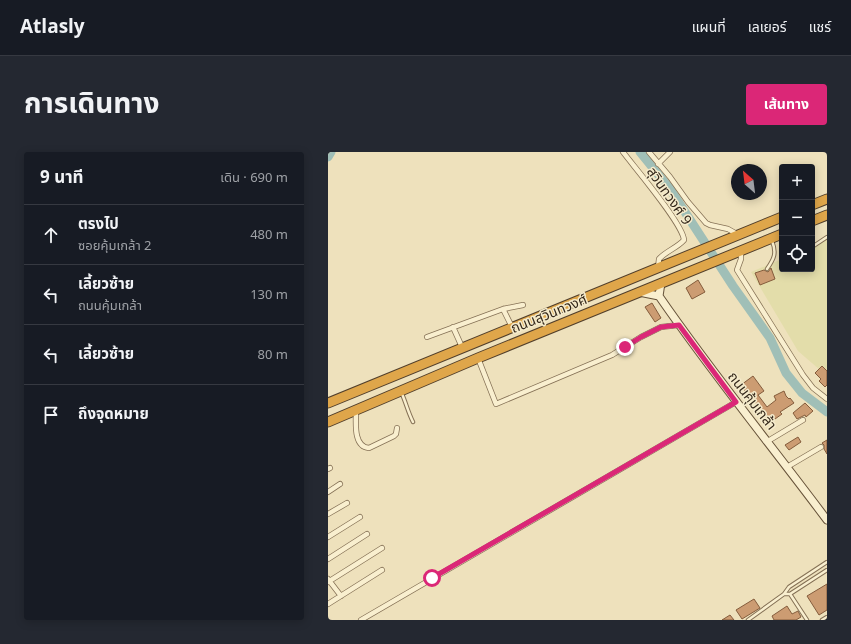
<!DOCTYPE html>
<html lang="th">
<head>
<meta charset="utf-8">
<style>
  body { margin:0; font-family:Georgia,"Noto Sans Thai",serif; background:#242831; color:#f1f3f6 }
  .controls { position:absolute; right:12px; top:12px; display:grid; overflow:hidden; border-radius:4px; box-shadow:0 2px 10px #0003 }
  .controls button { width:36px; height:36px; display:grid; place-items:center; padding:0; border:0; border-bottom:1px solid #363941; background:#171b24; color:#f1f3f6; font:20px sans-serif }
  .compass { position:absolute; left:403px; top:12px; width:36px; height:36px; border-radius:50%; background:#171b24; box-shadow:0 2px 10px #0003; rotate:332deg }
  .stop { position:absolute; width:12px; height:12px; margin:-9px; border:3px solid #db2777; border-radius:50%; background:#fff }
  .stop.end { background:#db2777; border-color:#fff; box-shadow:0 1px 4px #0008 }
  .list { margin:0; padding:0; list-style:none }
  h2 { display:flex; justify-content:space-between; align-items:center; height:52px; margin:0; padding:0 16px; font-size:17px }
  h2 small { font-size:13px; font-weight:400; color:#9ea1a6 }
  .list li { display:grid; grid-template-columns:26px 1fr auto; gap:12px; align-items:center; box-sizing:border-box; height:60px; padding:0 16px; border-top:1px solid #363941 }
  .list b { display:block; font-size:15px; white-space:nowrap }
  .list p { margin:0; font-size:13px; white-space:nowrap; color:#9ea1a6 }
  .list em { font-size:13px; font-style:normal; color:#9ea1a6 }
  .icon { flex:none; width:22px; height:22px; fill:none; stroke:currentColor; stroke-width:2; stroke-linecap:round; stroke-linejoin:round }
  .map { position:relative; flex:none; width:499px; height:468px; overflow:hidden; border-radius:4px }
  header { display:flex; align-items:center; gap:24px; box-sizing:border-box; height:56px; padding:0 20px; background:#171b24; border-bottom:1px solid #363941 }
  header strong { font-size:19px }
  nav { display:flex; gap:22px; margin-inline-start:auto; font-size:14px }
  .intro { display:flex; align-items:center; justify-content:space-between; box-sizing:border-box; height:96px; padding:0 24px }
  h1 { margin:0; font-size:28px }
  .button { padding:10px 18px; border-radius:4px; background:#db2777; color:#fff; font-size:14px; font-weight:700 }
  main { display:flex; gap:24px; padding:0 24px }
  aside { flex:1; background:#171b24; border-radius:4px; box-shadow:0 2px 10px #0003 }
  .map>svg:first-child { display:block }
  .farmland { fill:#e3ddaa }
  .lines { fill:none; stroke-linecap:round; stroke-linejoin:round }
  .river { stroke:#a0bfb7; stroke-width:9 }
  .building { fill:#cc9c72; stroke:#845c3c }
  .lane-casing { stroke:#857156; stroke-width:4.5 }
  .street-casing { stroke:#857156; stroke-width:6 }
  .secondary-casing { stroke:#665239; stroke-width:9 }
  .highway-casing { stroke:#523f2b; stroke-width:11 }
  .lane { stroke:#f9efcf; stroke-width:2.5 }
  .street { stroke:#f9efcf; stroke-width:4.5 }
  .secondary { stroke:#f9efcf; stroke-width:7 }
  .highway { stroke:#dfa64a; stroke-width:9 }
  .route { stroke:#db2777; stroke-width:5 }
  .labels { text-anchor:middle; dominant-baseline:central; stroke-width:3; stroke-linejoin:round; paint-order:stroke }
  .street-label { font-size:14px; fill:#34281b; stroke:#f5ebcc }
</style>
</head>
<body>
<header>
<strong>Atlasly</strong>
<nav><a>แผนที่</a><a>เลเยอร์</a><a>แชร์</a></nav>
</header>
<div class="intro"><h1>การเดินทาง</h1><a class="button">เส้นทาง</a></div>
<main>
<aside>
<h2>9 นาที<small>เดิน · 690 m</small></h2>
<ul class="list">
<li><svg class="icon" aria-label="ahead" viewBox="0 0 24 24"><path d="M12 20V5M6 11l6-6 6 6"/></svg><div><b>ตรงไป</b><p>ซอยคุ้มเกล้า 2</p></div><em>480 m</em></li>
<li><svg class="icon" aria-label="left" viewBox="0 0 24 24"><path d="M17 20v-9H6M10 6l-5 5 5 5"/></svg><div><b>เลี้ยวซ้าย</b><p>ถนนคุ้มเกล้า</p></div><em>130 m</em></li>
<li><svg class="icon" aria-label="left" viewBox="0 0 24 24"><path d="M17 20v-9H6M10 6l-5 5 5 5"/></svg><div><b>เลี้ยวซ้าย</b></div><em>80 m</em></li>
<li><svg class="icon" aria-label="arrive" viewBox="0 0 24 24"><path d="M6 21V4h12l-3 4 3 4H6"/></svg><div><b>ถึงจุดหมาย</b></div></li>
</ul>
</aside>
<div class="map">
<svg width="499" height="468" viewBox="0 0 499 468">
  <rect width="100%" height="100%" fill="#eee1bc"/>
  <!-- farmland -->
  <path class="farmland" d="M 499,87 L 499,224 L 470,199 L 423,120 L 454,107 L 454,117 L 484,117 L 484,93 Z"/>
  <g class="lines">
    <!-- river -->
    <path class="river" d="M 312,0 L 342,37 L 405,134 L 442,186 L 458,221 L 474,241 L 499,260
      M 0,5 L 3,0"/>
  </g>
  <!-- building -->
  <path class="building" d="M 443,116 L 447,127 L 432,133 L 427,121 L 436,118 L 440,120 Z
    M 370,128 L 377,140 L 364,147 L 358,136 Z
    M 324,151 L 333,166 L 327,170 L 317,155 Z
    M 494,214 L 499,219 L 499,233 L 497,235 L 491,229 L 493,227 L 487,221 Z
    M 425,224 L 436,239 L 430,243 L 439,255 L 448,248 L 446,244 L 456,239 L 458,244 L 461,247 L 462,246 L 466,251 L 452,260 L 454,262 L 440,272 L 434,264 L 436,262 L 425,247 L 423,248 L 413,233 Z
    M 477,251 L 485,259 L 478,265 L 477,263 L 469,267 L 465,261 Z
    M 470,285 L 473,290 L 461,298 L 457,293 Z
    M 499,288 L 499,302 L 496,297 L 496,293 L 494,291 Z
    M 499,432 L 499,458 L 491,463 L 479,444 Z
    M 426,447 L 432,456 L 414,467 L 408,458 Z
    M 459,454 L 464,462 L 470,459 L 473,465 L 468,468 L 446,468 L 444,464 Z
    M 402,463 L 406,468 L 394,468 Z"/>
  <g class="lines">
    <defs>
      <path id="lane" d="M 484,95 L 499,85
        M 439,117 C 446,107 449,101 444,89
        M 74,242 C 78,251 80,260 85,270
        M 499,410 L 461,435 L 456,442 L 462,442 L 499,418
        M 462,442 L 479,468
        M 420,468 L 456,442
        M 494,468 L 499,465"/>
      <path id="street" d="M 295,0 C 307,16 355,72 356,88 C 349,96 338,99 331,107 L 330,116
        M 321,0 L 342,25 L 360,50 L 378,71 L 382,73 L 400,77 L 409,82
        M 330,12 L 342,0
        M 413,99 L 413,107 L 409,118 L 475,223 L 485,236 L 499,247
        M 175,157 L 184,175
        M 125,175 L 134,195
        M 99,185 L 175,157 L 195,153
        M 150,206 L 168,252 L 284,203 L 313,185 L 333,175 L 351,173
        M 28,259 C 28,270 25,295 41,296 L 66,284 L 68,282 L 69,276
        M 440,289 L 475,268
        M 459,315 L 493,295
        M 0,317 L 2,316
        M 0,340 L 12,332
        M 0,362 L 19,351
        M 0,385 L 32,365
        M 0,407 L 39,382
        M 0,427 L 13,444
        M 0,430 L 54,396
        M 0,452 L 54,418
        M 33,468 L 408,250"/>
      <path id="secondary" d="M 333,131 L 331,144 C 384,221 443,293 499,368
        M 311,140 L 331,144"/>
      <path id="highway" d="M 484,53 L 499,47
        M 484,69 L 499,63
        M 0,251 L 454,65
        M 0,270 L 150,206 L 454,82"/>
    </defs>
    <!-- lane casing -->
    <use href="#lane" class="lane-casing"/>
    <!-- street casing -->
    <use href="#street" class="street-casing"/>
    <!-- secondary casing -->
    <use href="#secondary" class="secondary-casing"/>
    <!-- highway casing -->
    <use href="#highway" class="highway-casing"/>
    <!-- lane -->
    <use href="#lane" class="lane"/>
    <!-- street -->
    <use href="#street" class="street"/>
    <!-- secondary -->
    <use href="#secondary" class="secondary"/>
    <!-- highway -->
    <use href="#highway" class="highway"/>
  </g>
  <g class="lines">
    <!-- route -->
    <path class="route" d="M 104,426 L 408,250 L 351,173 L 333,175 L 313,185 L 297,195"/>
  </g>
  <g class="labels">
    <!-- street labels -->
    <g class="street-label">
      <text transform="translate(341 44) rotate(55)">สุวินทวงศ์ 9</text>
      <text transform="translate(221 162) rotate(-22)">ถนนสุวินทวงศ์</text>
      <text transform="translate(424 249) rotate(52)">ถนนคุ้มเกล้า</text>
    </g>
  </g>
</svg>
<div class="controls">
<button>+</button>
<button>−</button>
<button><svg class="icon" aria-label="locate" viewBox="0 0 24 24"><circle cx="12" cy="12" r="6"/><path d="M12 2v4M12 18v4M2 12h4M18 12h4"/></svg></button>
</div>
<svg class="compass" viewBox="-18 -18 36 36"><path d="M0-13l5 13h-10z" fill="#e53935"/><path d="M0 13l5-13h-10z" fill="#9ea1a6"/></svg>
<div class="stop" style="left:104px;top:426px"></div>
<div class="stop end" style="left:297px;top:195px"></div>
</div>
</main>
</body>
</html>
